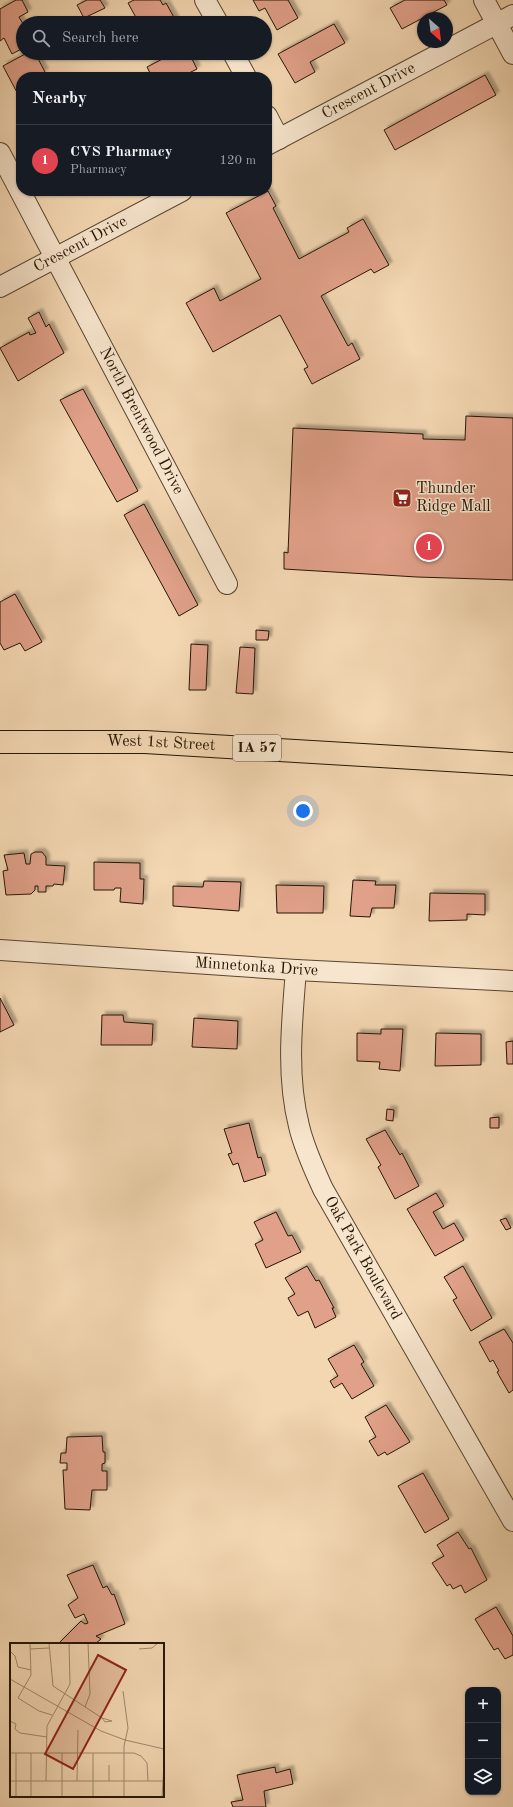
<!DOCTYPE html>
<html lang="en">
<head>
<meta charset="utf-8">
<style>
  body { margin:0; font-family:"Old Standard TT",serif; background:#242831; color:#f1f3f6 }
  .controls { position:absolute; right:12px; bottom:12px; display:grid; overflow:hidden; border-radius:8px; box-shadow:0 1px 3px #0004 }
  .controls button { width:36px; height:36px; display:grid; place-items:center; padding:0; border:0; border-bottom:1px solid #363941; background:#171b24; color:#f1f3f6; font:20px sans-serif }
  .compass { position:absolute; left:417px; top:12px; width:36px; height:36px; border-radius:50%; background:#171b24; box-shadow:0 1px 3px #0004; rotate:152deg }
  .you { position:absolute; left:303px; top:811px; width:14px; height:14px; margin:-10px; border:3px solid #fff; border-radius:50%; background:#1a73e8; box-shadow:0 0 0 6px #1a73e833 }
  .badge { display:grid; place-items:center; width:26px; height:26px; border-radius:50%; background:#c59692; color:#fff; font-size:13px; font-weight:700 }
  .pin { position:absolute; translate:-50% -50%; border:2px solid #fff; box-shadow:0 1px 4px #0006 }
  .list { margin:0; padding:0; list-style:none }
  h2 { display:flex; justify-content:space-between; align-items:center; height:52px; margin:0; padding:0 16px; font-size:17px }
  h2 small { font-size:13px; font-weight:400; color:#9ea1a6 }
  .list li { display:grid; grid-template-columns:26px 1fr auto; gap:12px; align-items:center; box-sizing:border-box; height:72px; padding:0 16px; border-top:1px solid #363941 }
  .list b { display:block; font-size:15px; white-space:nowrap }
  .list p { margin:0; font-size:13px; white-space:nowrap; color:#9ea1a6 }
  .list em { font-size:13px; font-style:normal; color:#9ea1a6 }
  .icon { flex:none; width:22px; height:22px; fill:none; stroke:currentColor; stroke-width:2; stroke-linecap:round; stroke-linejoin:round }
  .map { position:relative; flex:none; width:513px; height:1807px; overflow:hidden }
  .search { position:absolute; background:#171b24; box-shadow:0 1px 3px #0004; left:16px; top:16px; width:256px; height:44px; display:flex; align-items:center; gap:10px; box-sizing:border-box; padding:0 14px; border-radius:22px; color:#9ea1a6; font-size:15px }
  .panel { position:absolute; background:#171b24; box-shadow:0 1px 3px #0004; left:16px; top:72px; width:256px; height:124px; border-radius:16px }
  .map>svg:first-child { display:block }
  .building { fill:#e0a089; stroke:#251504; filter:url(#shadow) }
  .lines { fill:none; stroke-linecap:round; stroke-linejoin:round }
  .minor-casing { stroke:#584630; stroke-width:22 }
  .primary-casing { stroke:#251504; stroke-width:24 }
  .minor { stroke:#f7e5cd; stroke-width:20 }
  .primary { stroke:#f3d7b2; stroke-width:22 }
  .labels { text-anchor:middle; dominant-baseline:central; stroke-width:3; stroke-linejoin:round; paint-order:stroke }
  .shield { fill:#f7e5cd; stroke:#645340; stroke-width:1 }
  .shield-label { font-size:15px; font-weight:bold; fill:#251504 }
  .street-label { font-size:16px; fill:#251504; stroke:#f7e5cd }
  .poi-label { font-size:16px; fill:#251504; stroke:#f7e5cd; text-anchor:start }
  .inset-road { fill:none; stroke:#a1896c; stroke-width:1 }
  .view { fill:#8f2418; fill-opacity:0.15; stroke:#8f2418; stroke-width:2 }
  .inset-edge { fill:none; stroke:#251504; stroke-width:2 }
</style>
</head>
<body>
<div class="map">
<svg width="513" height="1807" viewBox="0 0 513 1807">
  <defs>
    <filter id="shadow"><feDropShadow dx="3.5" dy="-3.5" stdDeviation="1" flood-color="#0004"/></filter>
  </defs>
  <rect width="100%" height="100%" fill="#f3d7b2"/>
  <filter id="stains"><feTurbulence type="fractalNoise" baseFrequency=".005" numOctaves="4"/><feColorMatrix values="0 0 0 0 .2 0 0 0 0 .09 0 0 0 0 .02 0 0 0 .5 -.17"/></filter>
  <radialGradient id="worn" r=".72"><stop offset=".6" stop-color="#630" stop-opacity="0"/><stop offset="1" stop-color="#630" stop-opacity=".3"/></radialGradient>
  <!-- building -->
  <path class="building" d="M 16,0 L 22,0 L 28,12 L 19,17 L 23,24 L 23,48 L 12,54 L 4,38 L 0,41 L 0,9 Z
    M 87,0 L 100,0 L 105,8 L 84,18 L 77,5 Z
    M 134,0 L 160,0 L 163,5 L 166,3 L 176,21 L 172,23 L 139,23 L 128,3 Z
    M 253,0 L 288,0 L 298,18 L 277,30 L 265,8 L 259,11 Z
    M 405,0 L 444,0 L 447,5 L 402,29 L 390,8 Z
    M 334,24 L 345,43 L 310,62 L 315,72 L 295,83 L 278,54 Z
    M 27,53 L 35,53 L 45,72 L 35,77 L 21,77 L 21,100 L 3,66 Z
    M 174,53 L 189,53 L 197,69 L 181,77 L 152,77 L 147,67 Z
    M 485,75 L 496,95 L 395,150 L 384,130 Z
    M 268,191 L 276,206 L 273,208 L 299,259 L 349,232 L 347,228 L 363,219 L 389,265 L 374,273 L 371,269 L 321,296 L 348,346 L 352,343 L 360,359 L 312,384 L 304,369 L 308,367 L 280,315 L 213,352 L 186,303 L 214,288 L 220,301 L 261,279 L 226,213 Z
    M 39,312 L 46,327 L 49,324 L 64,353 L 18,381 L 0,348 L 29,332 L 30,335 L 36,333 L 28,318 Z
    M 83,389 L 138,491 L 117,502 L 60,400 Z
    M 466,416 L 513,418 L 513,580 L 417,577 L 284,569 L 284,552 L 288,553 L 293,428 L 423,434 L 423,439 L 465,440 Z
    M 144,504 L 198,605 L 179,616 L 124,515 Z
    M 15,594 L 42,642 L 25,651 L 20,643 L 4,650 L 0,643 L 0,602 Z
    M 256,630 L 269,631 L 268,640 L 256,640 Z
    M 191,644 L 208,645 L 206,690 L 189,690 Z
    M 240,647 L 255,648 L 253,694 L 236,693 Z
    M 35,852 L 42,852 L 46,857 L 46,865 L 65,866 L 63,885 L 54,884 L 53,886 L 46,886 L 46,892 L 38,892 L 38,886 L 35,886 L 35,890 L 31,894 L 6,895 L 3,871 L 8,870 L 4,855 L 24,853 L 26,864 L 30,864 L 31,854 Z
    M 94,862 L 140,863 L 140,879 L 144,879 L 143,904 L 120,902 L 121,888 L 115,888 L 114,890 L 94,890 Z
    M 353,880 L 376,881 L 375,885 L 396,885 L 394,908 L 372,908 L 370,917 L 350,916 Z
    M 204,881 L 241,882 L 239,911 L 173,906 L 173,886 L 203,887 Z
    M 276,885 L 324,886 L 323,913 L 277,913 Z
    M 430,893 L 485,894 L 485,915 L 467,914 L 467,920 L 429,921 Z
    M 0,998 L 14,1025 L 0,1032 Z
    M 102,1015 L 123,1015 L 124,1022 L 153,1024 L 152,1045 L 101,1045 Z
    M 194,1018 L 238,1021 L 237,1049 L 192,1047 Z
    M 381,1029 L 403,1029 L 400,1071 L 379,1069 L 380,1062 L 357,1061 L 357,1033 L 381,1034 Z
    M 436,1033 L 481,1034 L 481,1065 L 435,1066 Z
    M 513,1041 L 513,1064 L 507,1064 L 506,1042 Z
    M 387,1109 L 394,1110 L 393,1121 L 386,1120 Z
    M 499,1117 L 499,1128 L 490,1128 L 490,1118 Z
    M 249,1123 L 258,1158 L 261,1157 L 266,1175 L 244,1182 L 238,1163 L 233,1165 L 228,1154 L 232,1153 L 224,1129 Z
    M 385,1130 L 400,1155 L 402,1153 L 419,1186 L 395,1199 L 378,1167 L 381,1165 L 366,1139 Z
    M 436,1193 L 444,1206 L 433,1212 L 443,1229 L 454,1223 L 464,1240 L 435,1256 L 407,1209 Z
    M 276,1212 L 288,1236 L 292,1235 L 301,1252 L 266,1268 L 255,1244 L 263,1240 L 254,1222 Z
    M 506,1218 L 511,1228 L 506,1230 L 500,1220 Z
    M 307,1266 L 316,1281 L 319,1280 L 334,1308 L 332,1308 L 336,1317 L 315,1328 L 308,1311 L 298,1316 L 288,1298 L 295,1294 L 285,1278 Z
    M 463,1266 L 492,1318 L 471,1331 L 453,1300 L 457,1298 L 444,1277 Z
    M 504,1329 L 513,1343 L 513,1390 L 509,1393 L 497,1372 L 499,1371 L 493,1360 L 490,1362 L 479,1342 Z
    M 354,1345 L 364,1362 L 361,1364 L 374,1386 L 352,1399 L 342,1383 L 334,1388 L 330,1381 L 338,1376 L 328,1359 Z
    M 386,1405 L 410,1442 L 387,1455 L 385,1452 L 378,1456 L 369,1441 L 376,1437 L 365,1417 Z
    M 102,1436 L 103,1452 L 105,1452 L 105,1463 L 102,1464 L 102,1471 L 107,1471 L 107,1490 L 92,1490 L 90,1510 L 65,1509 L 63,1470 L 67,1470 L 67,1463 L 60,1463 L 61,1453 L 66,1453 L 67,1437 Z
    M 423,1473 L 449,1519 L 425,1533 L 398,1486 Z
    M 458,1532 L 469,1549 L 471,1548 L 487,1580 L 465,1593 L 461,1585 L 453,1589 L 450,1584 L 447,1586 L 432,1563 L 444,1556 L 437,1545 Z
    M 93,1565 L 103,1588 L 107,1586 L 112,1595 L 114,1594 L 125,1624 L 96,1636 L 101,1639 L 95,1644 L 58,1644 L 81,1621 L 85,1624 L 88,1623 L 84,1614 L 75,1618 L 68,1605 L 78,1598 L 67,1575 Z
    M 496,1607 L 513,1636 L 513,1655 L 505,1659 L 498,1648 L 494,1650 L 475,1619 Z
    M 275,1767 L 276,1773 L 290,1769 L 293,1784 L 264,1791 L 266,1807 L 233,1807 L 231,1802 L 243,1800 L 237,1775 Z"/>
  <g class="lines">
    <defs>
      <g id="minor">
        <path d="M 205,0 L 218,23"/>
        <path d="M 484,0 L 513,54"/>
        <path d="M 233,53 L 246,77"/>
        <path d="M 267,116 L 279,139"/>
        <path id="s1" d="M 267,145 L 513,15"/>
        <path id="s2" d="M 0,153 L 227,584"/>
        <path id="s3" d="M 0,287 L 182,191"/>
        <path id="s4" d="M 0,950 L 296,970 L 513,981"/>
        <path id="s5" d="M 296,970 C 292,1021 286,1075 299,1126 C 304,1148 314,1169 323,1189 L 513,1521"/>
      </g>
      <g id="primary">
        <path id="s6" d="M 0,742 L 145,742 L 513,764"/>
      </g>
    </defs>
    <!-- minor casing -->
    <use href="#minor" class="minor-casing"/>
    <!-- primary casing -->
    <use href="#primary" class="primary-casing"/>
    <!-- minor -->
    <use href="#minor" class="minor"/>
    <!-- primary -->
    <use href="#primary" class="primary"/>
  </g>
  <!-- icons -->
  <defs>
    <symbol id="supermarket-square" viewBox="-11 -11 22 22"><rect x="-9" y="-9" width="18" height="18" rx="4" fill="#8f2418" stroke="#f7e5cd"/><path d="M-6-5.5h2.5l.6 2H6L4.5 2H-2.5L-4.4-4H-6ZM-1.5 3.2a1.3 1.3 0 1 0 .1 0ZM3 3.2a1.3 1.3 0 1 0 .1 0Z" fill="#fff"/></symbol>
  </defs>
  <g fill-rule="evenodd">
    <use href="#supermarket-square" x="391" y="487" width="22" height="22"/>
  </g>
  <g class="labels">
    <!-- shield labels -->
    <rect class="shield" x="233" y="735" width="48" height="26" rx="3"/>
    <g class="shield-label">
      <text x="257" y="748">IA 57</text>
    </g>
    <!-- street labels -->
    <g class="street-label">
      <text stroke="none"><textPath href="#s1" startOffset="115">Crescent Drive</textPath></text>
      <text stroke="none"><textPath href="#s3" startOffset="91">Crescent Drive</textPath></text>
      <text stroke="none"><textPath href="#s2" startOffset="303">North Brentwood Drive</textPath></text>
      <text stroke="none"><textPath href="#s6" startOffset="161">West 1st Street</textPath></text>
      <text stroke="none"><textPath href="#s4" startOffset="257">Minnetonka Drive</textPath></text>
      <text stroke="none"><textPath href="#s5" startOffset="304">Oak Park Boulevard</textPath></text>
    </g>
    <!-- poi labels -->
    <g class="poi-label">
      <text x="416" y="489">Thunder<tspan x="416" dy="18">Ridge Mall</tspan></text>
    </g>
  </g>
  <!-- overview -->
  <g transform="translate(10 1643)">
    <rect width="154" height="154" fill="#f3d7b2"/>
    <path class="inset-road" d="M 20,0 L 21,32 L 8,55 L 29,68 L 42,72M 39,0 L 43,43 L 92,75 L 102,78 L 95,79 L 92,75M 20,6 L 39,5M 129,6 L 142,5 L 148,0M 0,8 L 5,13 L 8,24 L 21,27M 0,36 L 91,88 L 115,97 L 154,106M 113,48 L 118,85 L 114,103 L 114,154M 75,64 L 80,51 L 78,0M 0,78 L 6,81 L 5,86 L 10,90 L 37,94M 0,110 L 124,110 L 131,113 L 137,120 L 138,138M 0,138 L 153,138M 36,138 L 37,83 L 60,41 L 59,0M 67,138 L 68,87M 99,138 L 99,122M 6,154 L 6,110M 21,154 L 21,110M 52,154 L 52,110M 83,154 L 83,110M 152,154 L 154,122"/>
    <path class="view" d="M 88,12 L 116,27 L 63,126 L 35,111 Z"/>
    <rect width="154" height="154" class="inset-edge"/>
  </g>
  <rect width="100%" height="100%" filter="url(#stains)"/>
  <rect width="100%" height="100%" fill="url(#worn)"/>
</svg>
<div class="controls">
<button>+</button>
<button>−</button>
<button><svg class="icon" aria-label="layers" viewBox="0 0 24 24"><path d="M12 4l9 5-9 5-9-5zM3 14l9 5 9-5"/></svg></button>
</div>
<svg class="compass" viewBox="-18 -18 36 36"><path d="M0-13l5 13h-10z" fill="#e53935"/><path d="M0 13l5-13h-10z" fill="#9ea1a6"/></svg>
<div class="you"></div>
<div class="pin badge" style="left:429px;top:547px;background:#e0444e">1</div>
<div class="search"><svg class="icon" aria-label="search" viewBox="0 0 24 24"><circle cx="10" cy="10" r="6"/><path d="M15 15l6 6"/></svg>Search here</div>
<section class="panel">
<h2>Nearby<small></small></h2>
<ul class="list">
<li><span class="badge" style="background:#e0444e">1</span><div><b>CVS Pharmacy</b><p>Pharmacy</p></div><em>120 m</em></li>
</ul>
</section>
</div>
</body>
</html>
